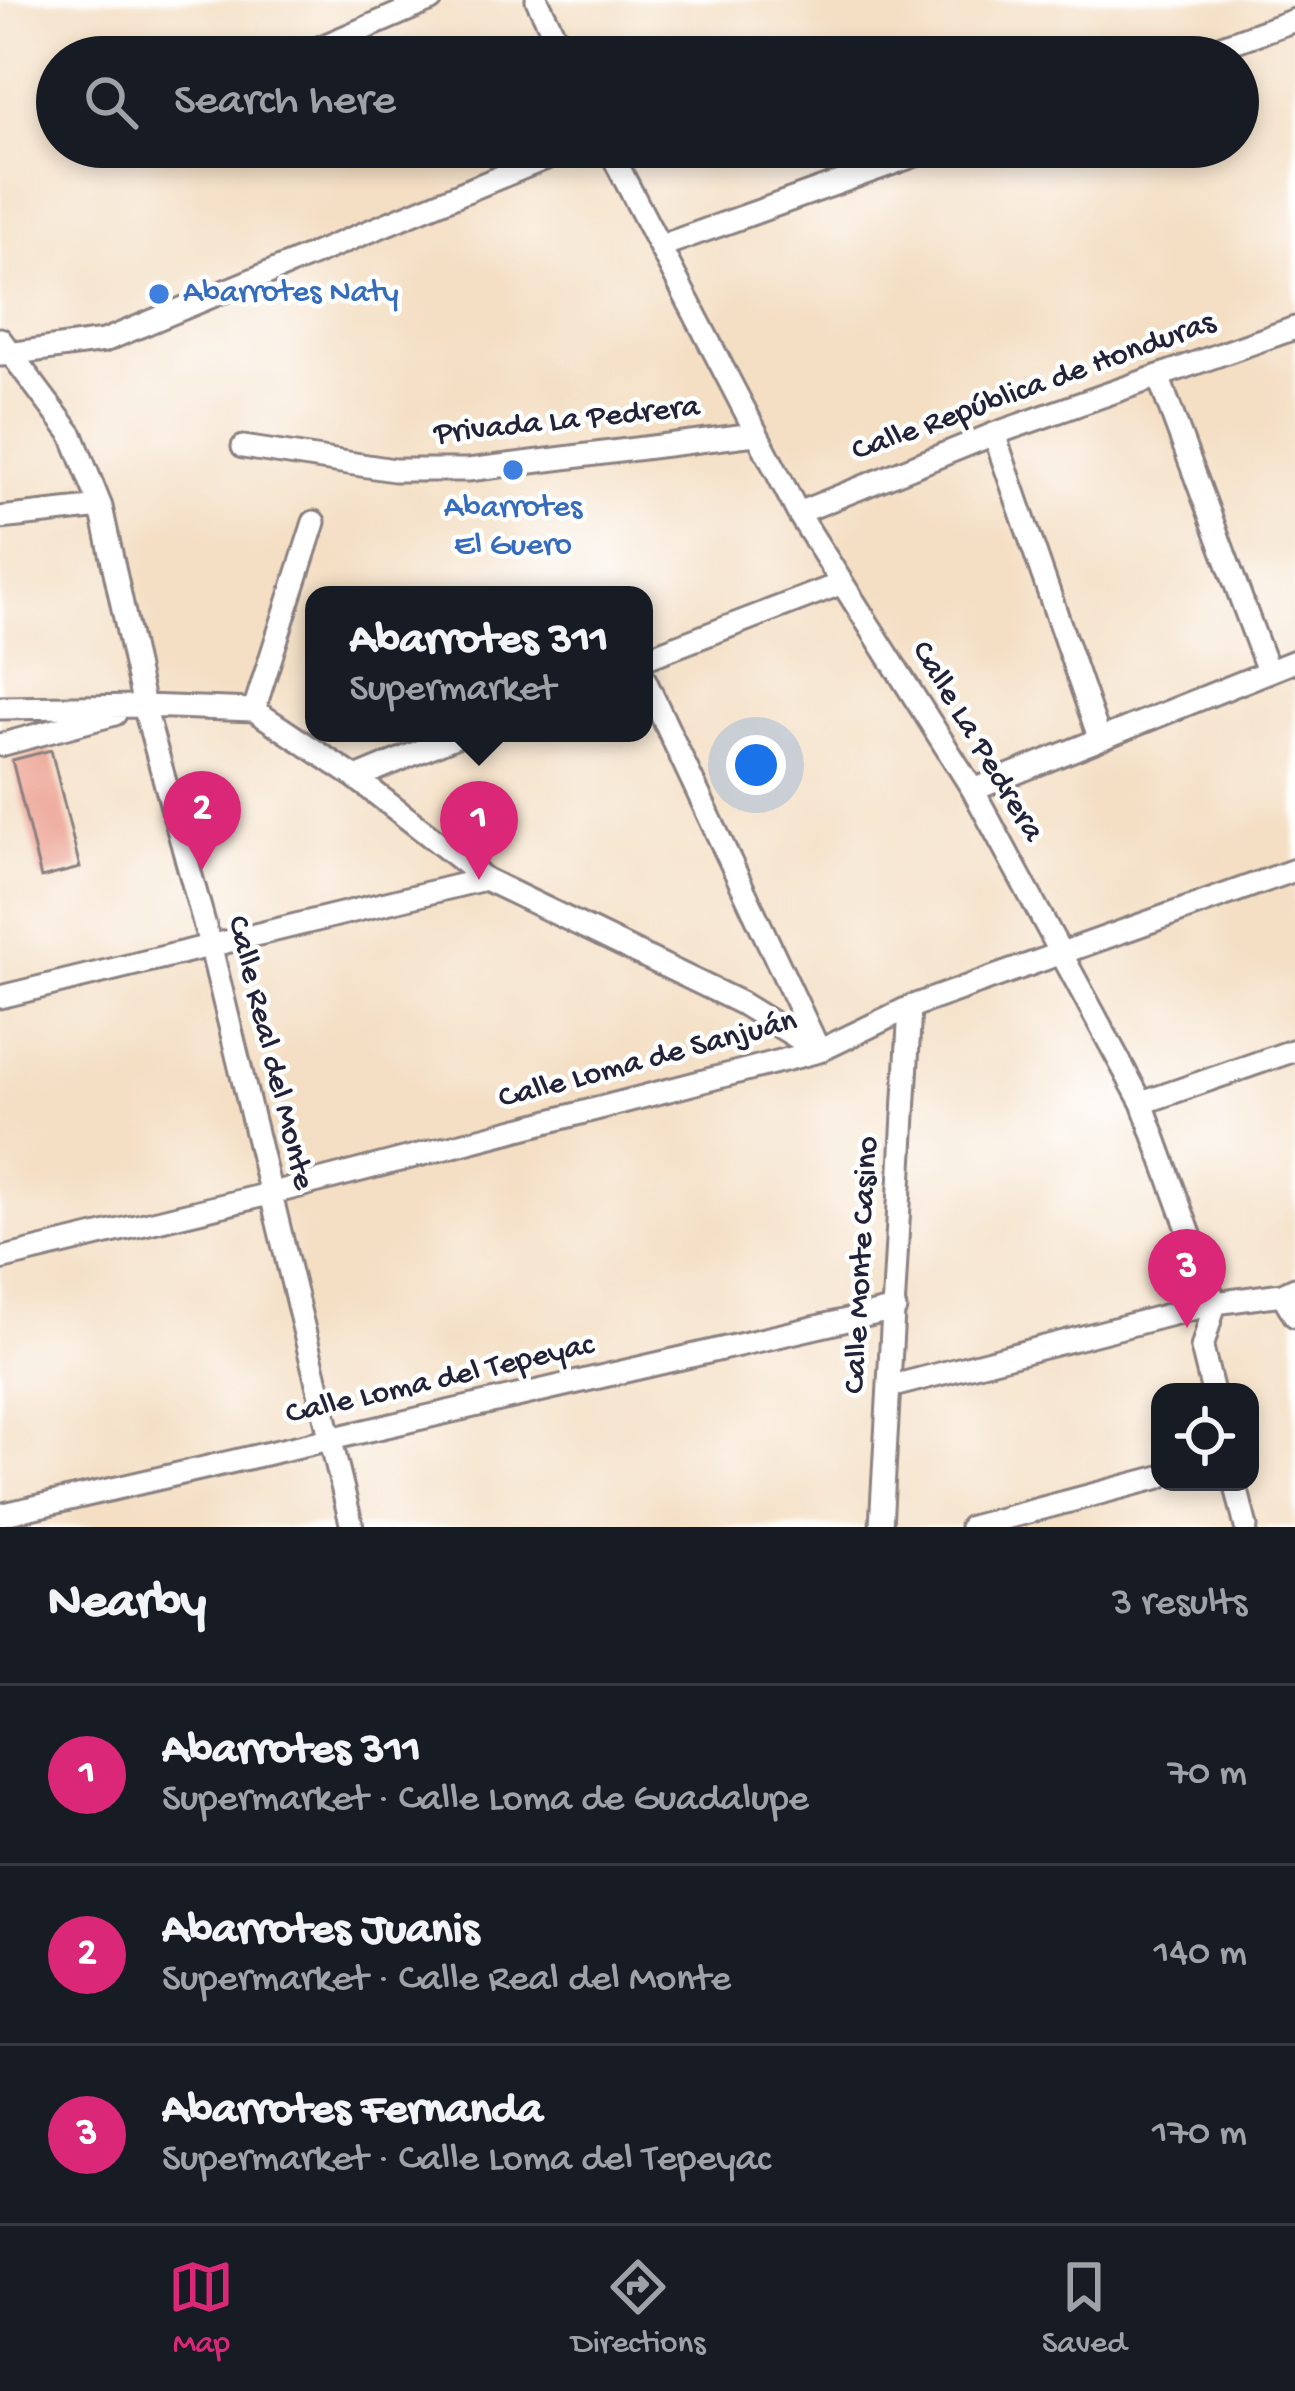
<!DOCTYPE html>
<html lang="en">
<head>
<meta charset="utf-8">
<style>
  body { margin:0; font-family:"Gochi Hand",sans-serif; background:#242831; color:#f1f3f6 }
  .controls { position:absolute; right:36px; bottom:36px; display:grid; overflow:hidden; border-radius:24px; box-shadow:0 6px 18px #0003 }
  .controls button { width:108px; height:108px; display:grid; place-items:center; padding:0; border:0; border-bottom:3px solid #363941; background:#171b24; color:#f1f3f6; font:60px sans-serif }
  .you { position:absolute; left:756px; top:765px; width:42px; height:42px; margin:-30px; border:9px solid #fff; border-radius:50%; background:#1a73e8; box-shadow:0 0 0 18px #1a73e833 }
  .badge { display:grid; place-items:center; width:78px; height:78px; border-radius:50%; background:#db2777; color:#fff; font-size:39px; font-weight:700 }
  .pin { position:absolute; translate:-50% -99px; filter:drop-shadow(0 3px 6px #0008) }
  .pin::after { content:''; position:absolute; top:63px; width:42px; height:36px; background:inherit; clip-path:polygon(0 0,100% 0,50% 100%) }
  .popup { position:absolute; left:305px; top:586px; width:348px; height:156px; box-sizing:border-box; display:grid; place-content:center; border-radius:24px; background:#171b24; filter:drop-shadow(0 3px 9px #0005); font-size:39px; white-space:nowrap; color:#9ea1a6 }
  .popup b { font-size:45px; color:#f1f3f6 }
  .popup::after { content:''; position:absolute; left:50%; top:100%; margin-left:-24px; border:24px solid transparent; border-top-color:#171b24 }
  .list { margin:0; padding:0; list-style:none }
  h2 { display:flex; justify-content:space-between; align-items:center; height:156px; margin:0; padding:0 48px; font-size:51px }
  h2 small { font-size:39px; font-weight:400; color:#9ea1a6 }
  .list li { display:grid; grid-template-columns:78px 1fr auto; gap:36px; align-items:center; box-sizing:border-box; height:180px; padding:0 48px; border-top:3px solid #363941 }
  .list b { display:block; font-size:45px; white-space:nowrap }
  .list p { margin:0; font-size:39px; white-space:nowrap; color:#9ea1a6 }
  .list em { font-size:39px; font-style:normal; color:#9ea1a6 }
  .icon { flex:none; width:66px; height:66px; fill:none; stroke:currentColor; stroke-width:2; stroke-linecap:round; stroke-linejoin:round }
  .map { position:relative; flex:none; width:1295px; height:1527px; overflow:hidden }
  .search { position:absolute; background:#171b24; box-shadow:0 6px 18px #0003; left:36px; right:36px; top:36px; height:132px; display:flex; align-items:center; gap:30px; box-sizing:border-box; padding:0 42px; border-radius:66px; color:#9ea1a6; font-size:45px }
  .sheet { height:696px; background:#171b24 }
  nav { display:flex; justify-content:space-around; align-items:center; box-sizing:border-box; height:168px; border-top:3px solid #363941; background:#171b24; font-size:33px; color:#9ea1a6 }
  nav a { display:grid; justify-items:center; gap:6px }
  nav .on { color:#db2777 }
  .map>svg:first-child { display:block }
  .building { fill:#ea9986 }
  .lines { fill:none; stroke-linecap:round; stroke-linejoin:round }
  .minor-casing { stroke:#8b8080; stroke-width:27 }
  .minor { stroke:#fff; stroke-width:21 }
  .shop-dot { fill:#3f7fe0; stroke:#fff; stroke-width:4.5 }
  .labels { text-anchor:middle; dominant-baseline:central; stroke-width:9; stroke-linejoin:round; paint-order:stroke }
  .shop-label { font-size:33px; fill:#366cbe; stroke:#fff; text-anchor:start }
  .street-label { font-size:33px; fill:#22223b; stroke:#fff }
</style>
</head>
<body>
<div class="map">
<svg width="1295" height="1527" viewBox="0 0 1295 1527">
  <rect width="100%" height="100%" fill="#fff"/>
  <filter id="ink" filterUnits="userSpaceOnUse"><feTurbulence type="fractalNoise" baseFrequency=".00833" numOctaves="2"/><feDisplacementMap in="SourceGraphic" scale="24" xChannelSelector="R" yChannelSelector="G"/><feConvolveMatrix kernelMatrix="1 2 1 2 8 2 1 2 1" color-interpolation-filters="sRGB"/></filter>
  <filter id="wash" filterUnits="userSpaceOnUse"><feTurbulence type="fractalNoise" baseFrequency=".004" numOctaves="4" result="noise"/><feDisplacementMap in="SourceGraphic" scale="48" xChannelSelector="R" yChannelSelector="G"/><feGaussianBlur stdDeviation="2.7" result="paint"/><feColorMatrix in="noise" values="0 0 0 0 0 0 0 0 0 0 0 0 0 0 0 0 0 1.4 0 .05"/><feComposite in="paint" operator="in"/></filter>
  <g filter="url(#wash)">
    <rect width="100%" height="100%" fill="#f4dfc4"/>
    <g id="blocks">
      <!-- building -->
      <path class="building" d="M 51,750 L 80,868 L 41,878 L 12,760 Z"/>
    </g>
  </g>
  <g filter="url(#ink)">
    <use href="#blocks" fill-opacity="0" stroke="#8b8080" stroke-width="3"/>
    <g class="lines">
      <defs>
        <path id="minor" d="M 537,0 L 565,57
          M 298,57 L 431,0
          M 1191,57 L 1295,20
          M 608,147 L 798,513 L 973,790 L 1142,1103 L 1215,1303 L 1202,1348 L 1213,1392
          M 661,246 L 938,147
          M 0,339 L 72,435 L 101,507 L 144,706 L 211,948 L 352,1527
          M 1,355 L 104,341 L 573,147
          M 1158,376 L 1268,671
          M 994,434 L 1099,737
          M 243,447 L 394,470 L 468,470 L 755,434
          M 798,513 L 994,434 L 1295,328
          M 0,518 L 101,507
          M 644,659 L 840,584
          M 644,678 L 819,1050
          M 0,708 L 144,706 L 254,710 L 356,778 L 485,879 L 741,1003 L 819,1051
          M 254,710 L 314,522
          M 0,745 L 115,714
          M 356,778 L 464,733
          M 973,790 L 1295,661
          M 0,997 L 485,879
          M 1142,1103 L 1295,1050
          M 0,1259 L 269,1194 L 819,1051 L 910,1007 L 1295,870
          M 1282,1294 L 1295,1316
          M 889,1387 L 1215,1303 L 1282,1294 L 1295,1288
          M 1235,1482 L 1246,1527
          M 0,1515 L 895,1309
          M 881,1527 L 910,1007
          M 971,1527 L 1160,1477"/>
      </defs>
      <!-- minor casing -->
      <use href="#minor" class="minor-casing"/>
      <!-- minor -->
      <use href="#minor" class="minor"/>
    </g>
  </g>
  <!-- markers -->
  <g class="shop-dot">
    <circle cx="159" cy="294" r="12"/>
    <circle cx="513" cy="470" r="12"/>
  </g>
  <g class="labels">
    <!-- shop labels -->
    <g class="shop-label">
      <text x="183" y="294">Abarrotes Naty</text>
      <text x="513" y="509" text-anchor="middle">Abarrotes<tspan x="513" dy="38">El Guero</tspan></text>
    </g>
    <!-- street labels -->
    <g class="street-label">
      <text transform="translate(1034 388) rotate(-20)">Calle República de Honduras</text>
      <text transform="translate(567 422) rotate(-6)">Privada La Pedrera</text>
      <text transform="translate(976 742) rotate(59)">Calle La Pedrera</text>
      <text transform="translate(269 1053) rotate(76)">Calle Real del Monte</text>
      <text transform="translate(648 1061) rotate(-15)">Calle Loma de Sanjuán</text>
      <text transform="translate(863 1265) rotate(-87)">Calle Monte Casino</text>
      <text transform="translate(440 1381) rotate(-13)">Calle Loma del Tepeyac</text>
    </g>
  </g>
</svg>
<div class="controls">
<button><svg class="icon" aria-label="locate" viewBox="0 0 24 24"><circle cx="12" cy="12" r="6"/><path d="M12 2v4M12 18v4M2 12h4M18 12h4"/></svg></button>
</div>
<div class="you"></div>
<div class="pin badge" style="left:479px;top:880px">1</div>
<div class="popup"><b>Abarrotes 311</b>Supermarket</div>
<div class="pin badge" style="left:202px;top:870px">2</div>
<div class="pin badge" style="left:1187px;top:1328px">3</div>
<div class="search"><svg class="icon" aria-label="search" viewBox="0 0 24 24"><circle cx="10" cy="10" r="6"/><path d="M15 15l6 6"/></svg>Search here</div>
</div>
<section class="sheet">
<h2>Nearby<small>3 results</small></h2>
<ul class="list">
<li><span class="badge">1</span><div><b>Abarrotes 311</b><p>Supermarket · Calle Loma de Guadalupe</p></div><em>70 m</em></li>
<li><span class="badge">2</span><div><b>Abarrotes Juanis</b><p>Supermarket · Calle Real del Monte</p></div><em>140 m</em></li>
<li><span class="badge">3</span><div><b>Abarrotes Fernanda</b><p>Supermarket · Calle Loma del Tepeyac</p></div><em>170 m</em></li>
</ul>
</section>
<nav>
<a class="on"><svg class="icon" aria-label="map" viewBox="0 0 24 24"><path d="M3 6l6-2 6 2 6-2v14l-6 2-6-2-6 2zM9 4v14M15 6v14"/></svg>Map</a>
<a><svg class="icon" aria-label="directions" viewBox="0 0 24 24"><path d="M12 3l9 9-9 9-9-9zM9 14v-3h6M13 9l2 2-2 2"/></svg>Directions</a>
<a><svg class="icon" aria-label="saved" viewBox="0 0 24 24"><path d="M7 4h10v16l-5-4-5 4z"/></svg>Saved</a>
</nav>
</body>
</html>
